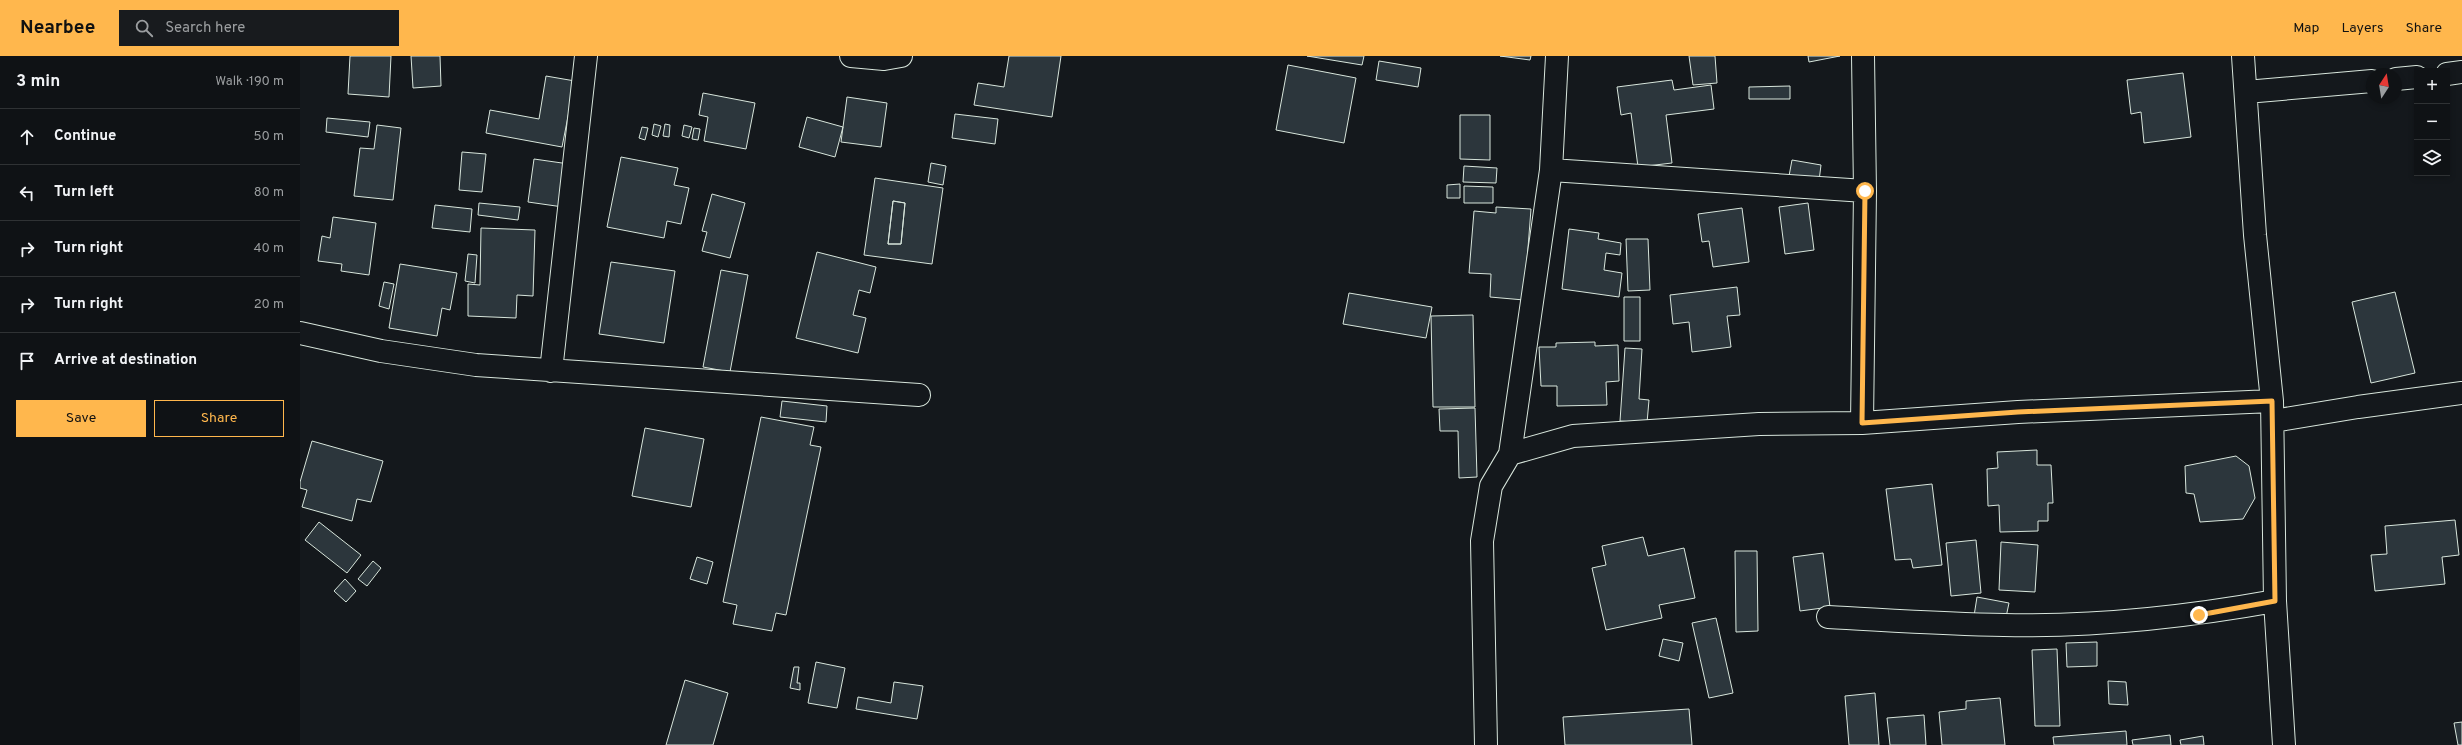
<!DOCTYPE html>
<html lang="en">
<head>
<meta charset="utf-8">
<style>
  body { margin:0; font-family:Overpass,sans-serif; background:#181b1e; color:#f1f3f6 }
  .controls { position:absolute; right:12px; top:12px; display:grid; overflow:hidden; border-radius:0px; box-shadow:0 2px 6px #0003 }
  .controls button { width:36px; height:36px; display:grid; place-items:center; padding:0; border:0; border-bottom:1px solid #2f3234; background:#0f1215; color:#f1f3f6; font:20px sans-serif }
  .compass { position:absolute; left:2066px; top:12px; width:36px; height:36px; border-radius:50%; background:#0f1215; box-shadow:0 2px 6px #0003; rotate:12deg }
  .stop { position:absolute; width:12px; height:12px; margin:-9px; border:3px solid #ffb74d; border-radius:50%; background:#fff }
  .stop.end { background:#ffb74d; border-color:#fff; box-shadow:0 1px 4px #0008 }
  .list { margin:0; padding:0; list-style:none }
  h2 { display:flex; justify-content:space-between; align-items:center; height:52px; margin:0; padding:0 16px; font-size:17px }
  h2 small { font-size:13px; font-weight:400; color:#9b9ea0 }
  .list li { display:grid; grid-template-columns:26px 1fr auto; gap:12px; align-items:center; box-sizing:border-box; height:56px; padding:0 16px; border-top:1px solid #2f3234 }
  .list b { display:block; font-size:15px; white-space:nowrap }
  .list em { font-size:13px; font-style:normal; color:#9b9ea0 }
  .actions { display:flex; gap:8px; padding:12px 16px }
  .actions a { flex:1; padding:9px 0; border:1px solid #ffb74d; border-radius:0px; text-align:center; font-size:14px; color:#ffb74d }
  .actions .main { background:#ffb74d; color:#111 }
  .icon { flex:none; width:22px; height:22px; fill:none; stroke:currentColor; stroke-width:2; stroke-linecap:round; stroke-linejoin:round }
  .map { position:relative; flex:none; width:2162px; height:689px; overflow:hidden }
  header { display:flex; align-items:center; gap:24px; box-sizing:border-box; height:56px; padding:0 20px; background:#ffb74d; color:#111 }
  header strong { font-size:19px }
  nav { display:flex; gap:22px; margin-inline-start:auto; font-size:14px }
  .search { width:280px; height:36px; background:#181b1e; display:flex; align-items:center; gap:10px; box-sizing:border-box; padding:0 14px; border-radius:0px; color:#9b9ea0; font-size:15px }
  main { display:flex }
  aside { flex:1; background:#0f1215 }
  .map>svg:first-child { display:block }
  .building { fill:#2c363c; stroke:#d8e6dc; fill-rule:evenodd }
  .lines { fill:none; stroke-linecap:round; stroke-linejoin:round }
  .street-casing { stroke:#d8e6dc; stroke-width:24 }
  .street { stroke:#14181c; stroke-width:22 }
  .route { stroke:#ffb74d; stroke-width:5 }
</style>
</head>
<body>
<header>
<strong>Nearbee</strong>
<div class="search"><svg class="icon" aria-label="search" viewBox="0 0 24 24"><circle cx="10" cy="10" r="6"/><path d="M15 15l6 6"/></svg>Search here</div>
<nav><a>Map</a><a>Layers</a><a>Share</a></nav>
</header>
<main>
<aside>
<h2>3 min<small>Walk · 190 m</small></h2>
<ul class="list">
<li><svg class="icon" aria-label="ahead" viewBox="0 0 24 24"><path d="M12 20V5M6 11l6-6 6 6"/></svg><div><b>Continue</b></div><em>50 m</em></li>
<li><svg class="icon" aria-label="left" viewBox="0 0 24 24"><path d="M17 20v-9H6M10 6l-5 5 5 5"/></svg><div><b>Turn left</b></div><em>80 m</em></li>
<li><svg class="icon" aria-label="right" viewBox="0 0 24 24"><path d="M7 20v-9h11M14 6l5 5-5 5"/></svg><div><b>Turn right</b></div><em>40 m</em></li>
<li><svg class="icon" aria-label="right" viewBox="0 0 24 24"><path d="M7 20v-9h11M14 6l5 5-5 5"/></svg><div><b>Turn right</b></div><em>20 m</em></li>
<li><svg class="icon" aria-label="arrive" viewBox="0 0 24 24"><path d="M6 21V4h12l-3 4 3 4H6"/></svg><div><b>Arrive at destination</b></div></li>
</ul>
<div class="actions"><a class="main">Save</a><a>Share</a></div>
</aside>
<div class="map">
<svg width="2162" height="689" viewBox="0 0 2162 689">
  <rect width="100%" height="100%" fill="#14181c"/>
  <!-- building -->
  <path class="building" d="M 50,0 L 91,0 L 89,41 L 48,38 Z
    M 111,0 L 140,0 L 141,30 L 113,32 Z
    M 709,0 L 761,0 L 752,61 L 674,49 L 678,27 L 704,31 Z
    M 1007,0 L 1064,0 L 1062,9 Z
    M 1200,0 L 1231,0 L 1230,4 Z
    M 1389,0 L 1415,0 L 1417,27 L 1393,29 Z
    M 1508,0 L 1540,0 L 1509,6 Z
    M 1079,5 L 1121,12 L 1118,31 L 1076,24 Z
    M 988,9 L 1056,22 L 1044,87 L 976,74 Z
    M 1883,17 L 1891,81 L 1844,87 L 1841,56 L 1831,58 L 1827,24 Z
    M 246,20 L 275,25 L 262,91 L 186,77 L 190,54 L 239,63 Z
    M 1372,24 L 1374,34 L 1411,29 L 1414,53 L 1366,59 L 1372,107 L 1338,111 L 1331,57 L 1321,59 L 1317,31 Z
    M 1490,30 L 1490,43 L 1449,43 L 1449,31 Z
    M 403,37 L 455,47 L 446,93 L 404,85 L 408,61 L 399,59 Z
    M 547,41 L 587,47 L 581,91 L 541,86 Z
    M 655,58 L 698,63 L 695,88 L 652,82 Z
    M 1160,59 L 1190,59 L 1190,104 L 1160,103 Z
    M 507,61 L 543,71 L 535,101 L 499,91 Z
    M 27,62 L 70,66 L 68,81 L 26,76 Z
    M 354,68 L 361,70 L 358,81 L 352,79 Z
    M 365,68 L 370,69 L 369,81 L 363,80 Z
    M 77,69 L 101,72 L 93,144 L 54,140 L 60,92 L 74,93 Z
    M 384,69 L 392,71 L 389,82 L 382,80 Z
    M 342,71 L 348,72 L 345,84 L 339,82 Z
    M 394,72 L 400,73 L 398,84 L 392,83 Z
    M 162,96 L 186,98 L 182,136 L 159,134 Z
    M 321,101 L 378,112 L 374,129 L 389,132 L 381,168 L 367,165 L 364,182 L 307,171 Z
    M 234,103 L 269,108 L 263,151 L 228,146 Z
    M 1492,104 L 1521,109 L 1519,125 L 1489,120 Z
    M 631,107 L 646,110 L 643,129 L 628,126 Z
    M 1164,110 L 1197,112 L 1196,127 L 1163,126 Z
    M 575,122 L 643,132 L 632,208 L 564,199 ZM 593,145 L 605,147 L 601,188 L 588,188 Z
    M 1160,128 L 1160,142 L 1147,142 L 1147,129 Z
    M 1164,130 L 1193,131 L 1193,147 L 1164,147 Z
    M 412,138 L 445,147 L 430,202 L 402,195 L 407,176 L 402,175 Z
    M 593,145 L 605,147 L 601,188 L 588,188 Z
    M 179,147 L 220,151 L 218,164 L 178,159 Z
    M 1508,147 L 1514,194 L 1485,198 L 1479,151 Z
    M 135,149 L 172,153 L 170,176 L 132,172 Z
    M 1196,151 L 1231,153 L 1224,244 L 1190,241 L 1191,218 L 1169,217 L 1174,155 L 1196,157 Z
    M 1442,152 L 1449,206 L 1413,211 L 1409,185 L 1402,186 L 1398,158 Z
    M 33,161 L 76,167 L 69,219 L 41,215 L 42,208 L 18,205 L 22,180 L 30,182 Z
    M 181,172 L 235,174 L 233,240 L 217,239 L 216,262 L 168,260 L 168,228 L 180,229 Z
    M 1269,173 L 1299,177 L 1298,183 L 1321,187 L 1320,199 L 1306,197 L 1304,214 L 1322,217 L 1319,241 L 1262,233 Z
    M 1326,183 L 1348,183 L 1350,234 L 1328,235 Z
    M 517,196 L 576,211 L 570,237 L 559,234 L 553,259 L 566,262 L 558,297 L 496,282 Z
    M 168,198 L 177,199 L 175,227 L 165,225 Z
    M 311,206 L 375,215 L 364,287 L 299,278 Z
    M 100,208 L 157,217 L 150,254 L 142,252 L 137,280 L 89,272 Z
    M 421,214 L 448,219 L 430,316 L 403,311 Z
    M 84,226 L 94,228 L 89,253 L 79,250 Z
    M 1437,231 L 1440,259 L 1427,260 L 1431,291 L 1392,296 L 1389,266 L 1373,268 L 1370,239 Z
    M 2095,236 L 2115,317 L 2071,327 L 2052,246 Z
    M 1049,237 L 1132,251 L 1126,282 L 1043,268 Z
    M 1324,241 L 1340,241 L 1340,285 L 1324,285 Z
    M 1173,259 L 1175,351 L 1133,351 L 1131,260 Z
    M 1295,286 L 1295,290 L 1318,289 L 1319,325 L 1306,326 L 1307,349 L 1257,350 L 1257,330 L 1241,330 L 1239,291 L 1256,291 L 1256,287 Z
    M 1325,292 L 1342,293 L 1339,343 L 1349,344 L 1347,367 L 1320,365 Z
    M 482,345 L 527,350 L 526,366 L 480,361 Z
    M 1175,352 L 1177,421 L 1159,422 L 1158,375 L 1140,375 L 1139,353 Z
    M 461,361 L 514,371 L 510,389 L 521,391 L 486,559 L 476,557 L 472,575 L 433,568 L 437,549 L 423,546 Z
    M 345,372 L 404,383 L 391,451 L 332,440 Z
    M 12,385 L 83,405 L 71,446 L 57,443 L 52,465 L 2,451 L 7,434 L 0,432 L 0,426 Z
    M 1737,394 L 1737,409 L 1751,409 L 1753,447 L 1748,447 L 1748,465 L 1738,465 L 1738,475 L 1700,476 L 1699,449 L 1688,450 L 1687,413 L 1698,412 L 1697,396 Z
    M 1936,400 L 1949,410 L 1955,442 L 1943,463 L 1900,466 L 1894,438 L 1886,437 L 1885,410 Z
    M 1632,428 L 1642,509 L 1613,512 L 1611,503 L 1595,504 L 1586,433 Z
    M 2155,464 L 2159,499 L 2142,501 L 2145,528 L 2075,535 L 2071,499 L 2087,498 L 2085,470 Z
    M 19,466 L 61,499 L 47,517 L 5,484 Z
    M 1343,481 L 1348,500 L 1384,492 L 1395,542 L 1359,549 L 1362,562 L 1306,574 L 1292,512 L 1306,509 L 1302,490 Z
    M 1676,484 L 1681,537 L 1651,540 L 1646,487 Z
    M 1701,486 L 1738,489 L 1735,536 L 1699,534 Z
    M 1435,495 L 1457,495 L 1458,575 L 1436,576 Z
    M 1523,497 L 1530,551 L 1500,555 L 1493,501 Z
    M 397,501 L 413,506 L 407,528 L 390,523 Z
    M 73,505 L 81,512 L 67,530 L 58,523 Z
    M 45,523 L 56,535 L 46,546 L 34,535 Z
    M 1677,541 L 1709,547 L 1705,566 L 1674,560 Z
    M 1416,562 L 1433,637 L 1409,642 L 1392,567 Z
    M 1363,583 L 1383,587 L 1379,605 L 1359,600 Z
    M 1797,586 L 1797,610 L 1767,611 L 1766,587 Z
    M 1757,593 L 1760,670 L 1735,670 L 1732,594 Z
    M 516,606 L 545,612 L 537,652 L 508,647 Z
    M 494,611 L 499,611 L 497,627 L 500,627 L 500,634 L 490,632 Z
    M 385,624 L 428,637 L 413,689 L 366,689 Z
    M 1808,625 L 1826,626 L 1828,649 L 1809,648 Z
    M 594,626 L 623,630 L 617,663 L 556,653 L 558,641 L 591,647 Z
    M 1575,637 L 1579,689 L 1549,689 L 1545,640 Z
    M 1700,642 L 1705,689 L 1642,689 L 1639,656 L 1666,653 L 1666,645 Z
    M 1389,653 L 1392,689 L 1265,689 L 1263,661 Z
    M 1624,659 L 1626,689 L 1590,689 L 1587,662 Z
    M 2162,666 L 2162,689 L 2158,689 L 2154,667 Z
    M 1826,675 L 1827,689 L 1754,689 L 1753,681 Z
    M 1870,679 L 1871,689 L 1833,689 L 1832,684 Z
    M 1903,680 L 1904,689 L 1881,689 L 1880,684 Z"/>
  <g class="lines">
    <defs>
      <path id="street" d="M 551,0 L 584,3 L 601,0
        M 1943,0 L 1955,179 L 1972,345 L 1975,545 L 1984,689
        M 2147,18 L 2162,16
        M 2096,23 L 2117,21
        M 1946,36 L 2072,25
        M 1251,114 L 1565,135
        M 0,277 L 81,295 L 176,309 L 619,339
        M 251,315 L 286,0
        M 1973,365 L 2058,351 L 2162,337
        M 1562,367 L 1565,135 L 1563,0
        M 1210,398 L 1273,380 L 1459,368 L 1562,367 L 1718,356 L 1972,345
        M 1528,561 C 1587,564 1645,568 1704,569 C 1795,571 1886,561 1975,545
        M 1186,689 L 1182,485 L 1191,430 L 1210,398 L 1251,114 L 1257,0"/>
    </defs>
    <!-- street casing -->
    <use href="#street" class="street-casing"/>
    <!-- street -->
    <use href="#street" class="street"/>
  </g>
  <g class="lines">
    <!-- route -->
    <path class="route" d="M 1565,135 L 1562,367 L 1718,356 L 1972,345 L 1975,545 L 1899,559"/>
  </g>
</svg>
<div class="controls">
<button>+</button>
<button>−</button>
<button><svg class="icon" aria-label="layers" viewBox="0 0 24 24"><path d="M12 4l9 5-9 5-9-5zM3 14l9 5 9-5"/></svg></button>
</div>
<svg class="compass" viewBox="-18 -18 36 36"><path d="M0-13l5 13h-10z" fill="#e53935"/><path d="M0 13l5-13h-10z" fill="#9b9ea0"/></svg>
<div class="stop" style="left:1565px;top:135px"></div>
<div class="stop end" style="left:1899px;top:559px"></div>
</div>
</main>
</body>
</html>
